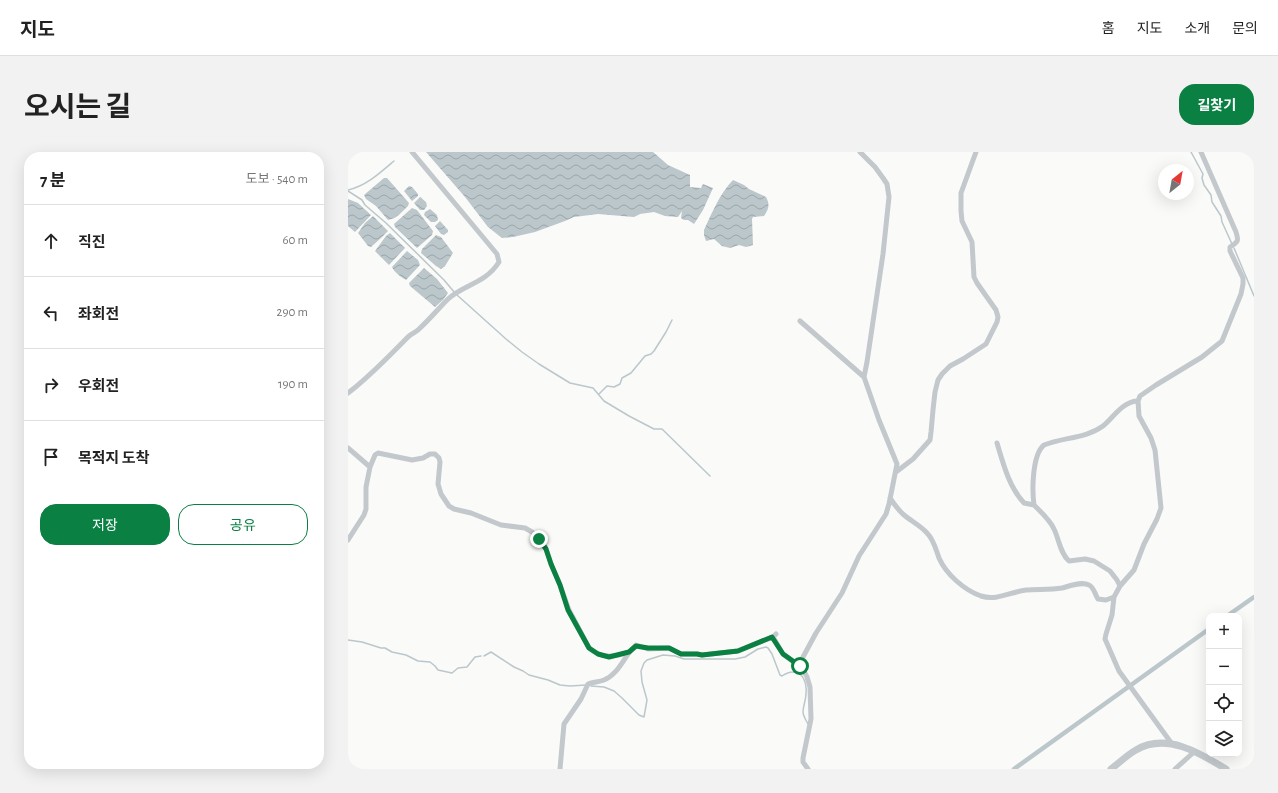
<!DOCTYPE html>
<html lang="ko">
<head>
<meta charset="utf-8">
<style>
  body { margin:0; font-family:"Alegreya Sans","Noto Sans KR",sans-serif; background:#f2f2f2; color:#222 }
  .controls { position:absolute; right:12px; bottom:12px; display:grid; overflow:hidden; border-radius:8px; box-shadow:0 4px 16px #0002 }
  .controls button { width:36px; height:36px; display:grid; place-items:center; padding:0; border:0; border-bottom:1px solid #e0e0e0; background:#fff; color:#222; font:20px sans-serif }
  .compass { position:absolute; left:810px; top:12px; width:36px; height:36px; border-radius:50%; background:#fff; box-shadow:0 4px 16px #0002; rotate:31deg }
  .stop { position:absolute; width:12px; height:12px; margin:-9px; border:3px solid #0b8043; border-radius:50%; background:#fff }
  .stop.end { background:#0b8043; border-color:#fff; box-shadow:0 1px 4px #0008 }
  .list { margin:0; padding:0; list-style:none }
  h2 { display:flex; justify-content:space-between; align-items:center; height:52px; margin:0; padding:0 16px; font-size:17px }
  h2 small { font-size:13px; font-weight:400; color:#767676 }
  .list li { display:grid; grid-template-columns:26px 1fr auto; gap:12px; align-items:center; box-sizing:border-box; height:72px; padding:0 16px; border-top:1px solid #e0e0e0 }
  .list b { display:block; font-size:15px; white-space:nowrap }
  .list em { font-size:13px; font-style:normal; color:#767676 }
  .actions { display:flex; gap:8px; padding:12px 16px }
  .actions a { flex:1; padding:9px 0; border:1px solid #0b8043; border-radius:16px; text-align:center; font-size:14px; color:#0b8043 }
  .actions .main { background:#0b8043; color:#fff }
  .icon { flex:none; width:22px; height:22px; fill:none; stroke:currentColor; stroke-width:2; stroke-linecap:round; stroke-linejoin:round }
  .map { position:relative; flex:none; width:906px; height:617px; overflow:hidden; border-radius:16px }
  header { display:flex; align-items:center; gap:24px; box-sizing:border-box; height:56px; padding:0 20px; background:#fff; border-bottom:1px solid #e0e0e0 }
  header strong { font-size:19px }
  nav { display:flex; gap:22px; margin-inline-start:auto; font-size:14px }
  .intro { display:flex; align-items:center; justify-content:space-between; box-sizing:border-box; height:96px; padding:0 24px }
  h1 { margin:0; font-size:28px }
  .button { padding:10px 18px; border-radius:16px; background:#0b8043; color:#fff; font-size:14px; font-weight:700 }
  main { display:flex; gap:24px; padding:0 24px }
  aside { flex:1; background:#fff; border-radius:16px; box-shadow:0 4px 16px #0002 }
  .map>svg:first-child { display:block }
  .water { fill:url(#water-waves) }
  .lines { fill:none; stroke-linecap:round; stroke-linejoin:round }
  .stream { stroke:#bbc7cb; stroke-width:1.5 }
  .canal { stroke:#bbc7cb; stroke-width:4.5 }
  .minor { stroke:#c3c8cc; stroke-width:5 }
  .tertiary { stroke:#c3c8cc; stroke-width:7 }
  .route { stroke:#0b8043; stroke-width:5 }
</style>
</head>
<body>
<header>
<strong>지도</strong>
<nav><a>홈</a><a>지도</a><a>소개</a><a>문의</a></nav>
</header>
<div class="intro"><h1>오시는 길</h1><a class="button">길찾기</a></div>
<main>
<aside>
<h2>7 분<small>도보 · 540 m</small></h2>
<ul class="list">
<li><svg class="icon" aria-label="ahead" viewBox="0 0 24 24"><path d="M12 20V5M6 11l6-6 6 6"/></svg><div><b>직진</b></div><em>60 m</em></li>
<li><svg class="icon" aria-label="left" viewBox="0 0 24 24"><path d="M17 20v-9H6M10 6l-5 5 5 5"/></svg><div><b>좌회전</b></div><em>290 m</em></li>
<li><svg class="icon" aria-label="right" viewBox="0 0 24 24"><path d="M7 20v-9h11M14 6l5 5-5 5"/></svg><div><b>우회전</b></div><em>190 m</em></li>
<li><svg class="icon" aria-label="arrive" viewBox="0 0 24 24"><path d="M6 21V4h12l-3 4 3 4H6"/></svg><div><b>목적지 도착</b></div></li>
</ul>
<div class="actions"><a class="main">저장</a><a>공유</a></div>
</aside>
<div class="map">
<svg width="906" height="617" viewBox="0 0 906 617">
  <defs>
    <pattern id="water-waves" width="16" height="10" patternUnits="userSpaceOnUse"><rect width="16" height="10" fill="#bbc7cb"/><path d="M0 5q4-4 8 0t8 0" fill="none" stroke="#9ca6aa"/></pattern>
  </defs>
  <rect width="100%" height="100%" fill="#fafaf8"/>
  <!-- water -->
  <path class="water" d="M 78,0 L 305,0 L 320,13 L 342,23 L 342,35 L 353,36 L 355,32 L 365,36 L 355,58 L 346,72 L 340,68 L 336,68 L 333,66 L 334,59 L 330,65 L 317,64 L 306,60 L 292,62 L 286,65 L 250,62 L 226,65 L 217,69 L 187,80 L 165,85 L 154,86 L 140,75 L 117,45 Z
    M 36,26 L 39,26 L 61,51 L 60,54 C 54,60 48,67 40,68 L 28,54 L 18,47 L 16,43 Z
    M 385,28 L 396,33 L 401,37 L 418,45 C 422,52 421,57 416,64 L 405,65 L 404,67 L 405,93 L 398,95 L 391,93 L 382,96 L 374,94 L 366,87 L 358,89 L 356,83 L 356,78 C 364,61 372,41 385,28 Z
    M 61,34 L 64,35 L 70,42 L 70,44 L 64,49 L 56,39 Z
    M 72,45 L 78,50 L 79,54 L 76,58 L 72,58 L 66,51 Z
    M 0,47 L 10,51 L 23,63 L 7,80 L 0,74 Z
    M 64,56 L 69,58 L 85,79 L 84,83 L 69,96 L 47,75 L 46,72 Z
    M 82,57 L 89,63 L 90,68 L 87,70 L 83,70 L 76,63 L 77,60 Z
    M 25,64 L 40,79 L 33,86 L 23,95 L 20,94 L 10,81 L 17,71 Z
    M 92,69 L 100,78 L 100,80 L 96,83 L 93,82 L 87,74 Z
    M 42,81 L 57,96 L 41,113 L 27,99 L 38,84 Z
    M 88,83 L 93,85 L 105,101 L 97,114 L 93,117 L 88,114 L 73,101 L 74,97 Z
    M 59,99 L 70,108 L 72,113 L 58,128 C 53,125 46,120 44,115 Z
    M 76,116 L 89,127 L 100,141 L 95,148 L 87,155 L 62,134 L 61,131 Z"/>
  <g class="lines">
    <!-- stream -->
    <path class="stream" d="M 843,0 L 855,22 L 854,26 L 856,33 L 863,43 L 864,50 L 873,64 L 874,70 L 884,92
      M 0,38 C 18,34 32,21 46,9
      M 0,39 L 14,48 L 17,53 L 38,71 L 96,128 L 107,141
      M 886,96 L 906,144
      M 109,143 L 158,187 L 174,200 L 191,212 L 222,231 L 245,236 L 256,249 L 281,264 L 306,277 L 314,277 L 362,324
      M 251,242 L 259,234 L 266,235 L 272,232 L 274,226 L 283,221 L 297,204 L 303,202 L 306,199 L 318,180 L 324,168
      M 0,488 L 14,490 L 33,496 L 37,496 L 44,500 L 58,503 L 70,509 L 82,510 L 87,514 L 90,518 L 104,521 L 110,516 L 119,515 L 127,505 L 133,504
      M 136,504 L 143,500 L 166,515 L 175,519 L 181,523 L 200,528 L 212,533 L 222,534 L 238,533
      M 243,534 L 256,535 L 266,539 L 274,546 L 291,563 L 296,565 L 299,548 L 294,530 L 293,519 L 296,511 L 299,508 L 315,503 L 327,504 L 336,507 L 387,507 L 397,505 L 410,497 L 418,495 L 420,496 L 424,502 L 432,523 L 434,524 C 437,522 441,520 445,520 C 456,520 459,533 458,541 C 458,548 455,554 455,560 C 455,564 458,568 460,572"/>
    <!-- canal -->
    <path class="canal" d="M 879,464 L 906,445
      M 666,617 L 861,477"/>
    <!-- minor -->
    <path class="minor" d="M 512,0 L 527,15 L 535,26 L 539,32 L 541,45 L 535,102 L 519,210 L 516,225
      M 452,169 L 516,225 L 531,268 L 549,312 L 541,352 L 538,362 L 511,404 L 494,441 L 468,481 L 455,505 L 453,511 L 455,517
      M 0,241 C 21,225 39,206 58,187 C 61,183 66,181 70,178 C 81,168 90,157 100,147 C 116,132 137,132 151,110 L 149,102 L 64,0
      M 649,291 C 655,311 661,335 676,351 L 686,353
      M 0,296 L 22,315 L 18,335 L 18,357 L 16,363 L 0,388
      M 22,315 L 27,303 L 30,301 L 64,308 L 75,306 L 82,302 L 87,302 L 91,306 L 92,310 L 90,332 L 93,342 L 101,354 L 106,357 L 123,361 L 153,373 L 177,376 L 184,380 L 195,392 L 198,397 L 203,412 L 212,433 L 221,458 L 241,496 C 253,507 267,505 281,500
      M 548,320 L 565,307 L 582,288 L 583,280 L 585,258 L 587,240 L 590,228 L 594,222 L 602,214 L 615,207 L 638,192 L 649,170 L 650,165 L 648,158 L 629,131 L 626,125 L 624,90 L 614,69 L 613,59 L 613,41 L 628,0
      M 542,346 C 546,352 550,358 556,363 C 563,369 573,374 579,381 C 586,388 588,398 591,406 C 598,422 616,438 633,444 C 649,449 662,440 678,438 C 690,437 702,438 714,436 C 722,434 733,429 741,433 C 746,435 747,443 750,447 L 758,448 L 766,445
      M 772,434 L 769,428 L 762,419 L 746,409 L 737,407 L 721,409 C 712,401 711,387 706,377 C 702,368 693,360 686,353 C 684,338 684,303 696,293 C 715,285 737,287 755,274 C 765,266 775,249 790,249
      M 425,485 L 435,502 L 455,517 L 459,525 L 462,535 L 463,567 L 455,606 L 455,610 L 460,617
      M 824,592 L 771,519 L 757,487 L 758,482 L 764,463 L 766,445 L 772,434 L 786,418 L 796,392 L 809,367 L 813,356 L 807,298 L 803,286 L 791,264 L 790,249 L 792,244 L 808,233 L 854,205 L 874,189 L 893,142 L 895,132 L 895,126 L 882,99 L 882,95 C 890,90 891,89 888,80 L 853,0
      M 212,617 L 216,572 L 233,547 L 240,532 C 245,530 251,530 256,528 C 271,522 276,504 287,494 L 288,493 L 300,497 L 321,496 L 333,502 L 349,502 L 354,503 L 389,499 L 425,485 L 428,482
      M 827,617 L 846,600"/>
    <!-- tertiary -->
    <path class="tertiary" d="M 763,617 C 771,611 779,603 788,598 C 818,580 852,601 878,617"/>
  </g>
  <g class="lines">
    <!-- route -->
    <path class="route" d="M 191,387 L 198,397 L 203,412 L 212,433 L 220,458 L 241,496 L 250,502 L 261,505 L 281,500 L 288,494 L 300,496 L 321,496 L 333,502 L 349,502 L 354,503 L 390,499 L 424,485 L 435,502 L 452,514"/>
  </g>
</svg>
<div class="controls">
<button>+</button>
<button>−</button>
<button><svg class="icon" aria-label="locate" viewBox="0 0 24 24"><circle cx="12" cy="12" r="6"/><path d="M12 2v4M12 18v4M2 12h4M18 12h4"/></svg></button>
<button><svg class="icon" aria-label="layers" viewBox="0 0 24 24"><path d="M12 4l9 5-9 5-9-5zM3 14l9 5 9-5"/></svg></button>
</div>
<svg class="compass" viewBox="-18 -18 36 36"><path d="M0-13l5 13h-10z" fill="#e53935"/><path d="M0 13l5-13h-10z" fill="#767676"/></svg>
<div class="stop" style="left:452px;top:514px"></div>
<div class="stop end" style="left:191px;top:387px"></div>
</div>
</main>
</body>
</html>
